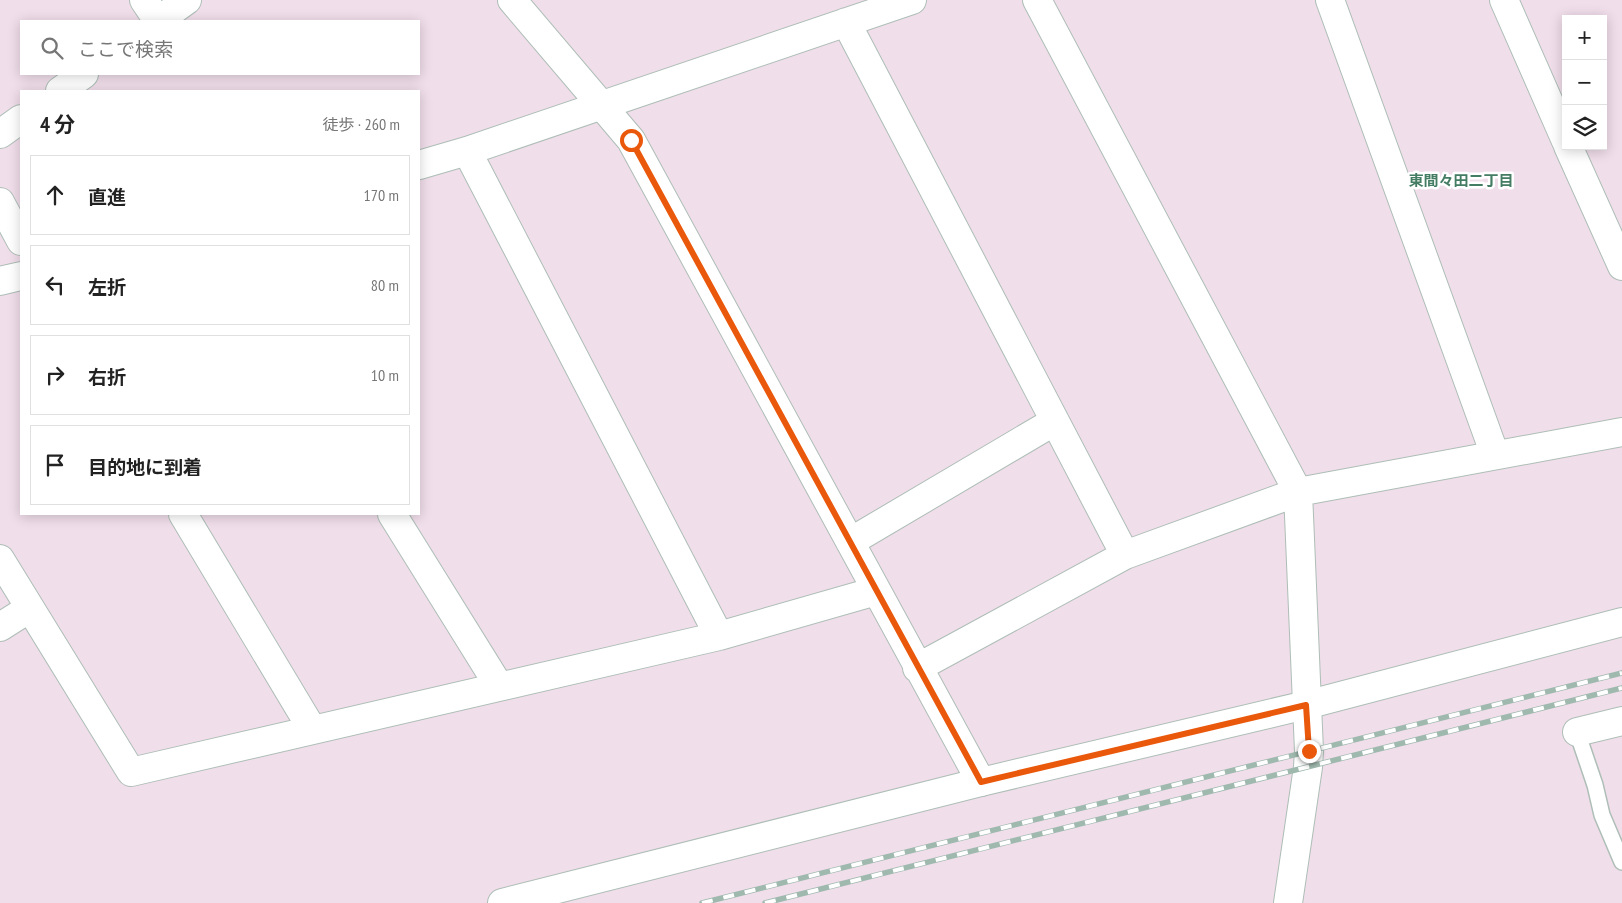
<!DOCTYPE html>
<html lang="ja">
<head>
<meta charset="utf-8">
<style>
  body { margin:0; font-family:"PT Sans Narrow","Noto Sans JP",sans-serif; background:#f6f6f6; color:#222 }
  .controls { position:absolute; right:15px; top:15px; display:grid; overflow:hidden; border-radius:0px; box-shadow:0 2px 12px #0003 }
  .controls button { width:45px; height:45px; display:grid; place-items:center; padding:0; border:0; border-bottom:1px solid #e0e0e0; background:#fff; color:#222; font:25px sans-serif }
  .stop { position:absolute; width:15px; height:15px; margin:-11px; border:4px solid #ea580c; border-radius:50%; background:#fff }
  .stop.end { background:#ea580c; border-color:#fff; box-shadow:0 1px 5px #0008 }
  .list { margin:0; padding:0; list-style:none }
  h2 { display:flex; justify-content:space-between; align-items:center; height:65px; margin:0; padding:0 20px; font-size:21px }
  h2 small { font-size:16px; font-weight:400; color:#767676 }
  .list li { display:grid; grid-template-columns:32px 1fr auto; gap:15px; align-items:center; box-sizing:border-box; height:80px; margin:0 10px 10px; padding:0 10px; border:1px solid #e0e0e0; border-radius:0px }
  .list b { display:block; font-size:19px; white-space:nowrap }
  .list em { font-size:16px; font-style:normal; color:#767676 }
  .icon { flex:none; width:28px; height:28px; fill:none; stroke:currentColor; stroke-width:2; stroke-linecap:round; stroke-linejoin:round }
  .map { position:relative; flex:none; width:1622px; height:903px; overflow:hidden }
  .search { position:absolute; background:#fff; box-shadow:0 2px 12px #0003; left:20px; top:20px; width:400px; height:55px; display:flex; align-items:center; gap:12px; box-sizing:border-box; padding:0 18px; border-radius:0px; color:#767676; font-size:19px }
  .panel { position:absolute; background:#fff; box-shadow:0 2px 12px #0003; left:20px; top:90px; width:400px; height:425px; border-radius:0px }
  .map>svg:first-child { display:block }
  .lines { fill:none; stroke-linecap:round; stroke-linejoin:round }
  .lane-casing { stroke:#aebeb6; stroke-width:18 }
  .street-casing { stroke:#aebeb6; stroke-width:30 }
  .secondary-casing { stroke:#aebeb6; stroke-width:30 }
  .lane { stroke:#fff; stroke-width:15 }
  .street { stroke:#fff; stroke-width:28 }
  .secondary { stroke:#fff; stroke-width:28 }
  .rail-casing { stroke:#9fb9ae; stroke-width:5.5 }
  .rail { stroke:#fff; stroke-width:4; stroke-dasharray:11; stroke-linecap:butt }
  .route { stroke:#ea580c; stroke-width:6 }
  .labels { text-anchor:middle; dominant-baseline:central; stroke-width:5; stroke-linejoin:round; paint-order:stroke }
  .neighbourhood-label { font-size:15px; font-weight:bold; fill:#447d64; stroke:#fff }
</style>
</head>
<body>
<div class="map">
<svg width="1622" height="903" viewBox="0 0 1622 903">
  <rect width="100%" height="100%" fill="#f0deea"/>
  <g class="lines">
    <defs>
      <path id="lane" d="M 1577,732 L 1595,785 L 1602,815 L 1622,862"/>
      <path id="street" d="M 144,0 L 158,21
        M 512,0 L 631,140 L 981,782
        M 1037,0 L 1298,492 L 1309,751 L 1308,767 L 1288,903
        M 1330,0 L 1495,455
        M 1504,0 L 1566,141
        M 158,21 L 187,0
        M 846,22 L 1125,555
        M 60,91 L 84,74
        M 0,134 L 21,119
        M 1568,146 L 1622,266
        M 467,151 L 719,636
        M 419,165 L 467,151 L 912,0
        M 0,202 L 21,241
        M 0,281 L 21,276
        M 183,514 L 312,729
        M 392,514 L 499,686
        M 850,542 L 1055,421
        M 0,559 L 131,772 L 719,636 L 876,591
        M 0,627 L 30,608
        M 917,668 L 1125,555 L 1298,492 L 1622,432
        M 1577,732 L 1622,721"/>
      <path id="secondary" d="M 502,903 L 981,782 L 1306,705 L 1622,622"/>
    </defs>
    <!-- lane casing -->
    <use href="#lane" class="lane-casing"/>
    <!-- street casing -->
    <use href="#street" class="street-casing"/>
    <!-- secondary casing -->
    <use href="#secondary" class="secondary-casing"/>
    <!-- lane -->
    <use href="#lane" class="lane"/>
    <!-- street -->
    <use href="#street" class="street"/>
    <!-- secondary -->
    <use href="#secondary" class="secondary"/>
    <defs>
      <path id="rail" d="M 702,903 L 1622,673
        M 765,903 L 1622,688"/>
    </defs>
    <!-- rail casing -->
    <use href="#rail" class="rail-casing"/>
    <!-- rail -->
    <use href="#rail" class="rail"/>
  </g>
  <g class="lines">
    <!-- route -->
    <path class="route" d="M 631,140 L 981,782 L 1306,705 L 1309,751"/>
  </g>
  <g class="labels">
    <!-- neighbourhood labels -->
    <g class="neighbourhood-label">
      <text x="1461" y="180">東間々田二丁目</text>
    </g>
  </g>
</svg>
<div class="controls">
<button>+</button>
<button>−</button>
<button><svg class="icon" aria-label="layers" viewBox="0 0 24 24"><path d="M12 4l9 5-9 5-9-5zM3 14l9 5 9-5"/></svg></button>
</div>
<div class="stop" style="left:631px;top:140px"></div>
<div class="stop end" style="left:1309px;top:751px"></div>
<div class="search"><svg class="icon" aria-label="search" viewBox="0 0 24 24"><circle cx="10" cy="10" r="6"/><path d="M15 15l6 6"/></svg>ここで検索</div>
<section class="panel">
<h2>4 分<small>徒歩 · 260 m</small></h2>
<ul class="list">
<li><svg class="icon" aria-label="ahead" viewBox="0 0 24 24"><path d="M12 20V5M6 11l6-6 6 6"/></svg><div><b>直進</b></div><em>170 m</em></li>
<li><svg class="icon" aria-label="left" viewBox="0 0 24 24"><path d="M17 20v-9H6M10 6l-5 5 5 5"/></svg><div><b>左折</b></div><em>80 m</em></li>
<li><svg class="icon" aria-label="right" viewBox="0 0 24 24"><path d="M7 20v-9h11M14 6l5 5-5 5"/></svg><div><b>右折</b></div><em>10 m</em></li>
<li><svg class="icon" aria-label="arrive" viewBox="0 0 24 24"><path d="M6 21V4h12l-3 4 3 4H6"/></svg><div><b>目的地に到着</b></div></li>
</ul>
</section>
</div>
</body>
</html>
